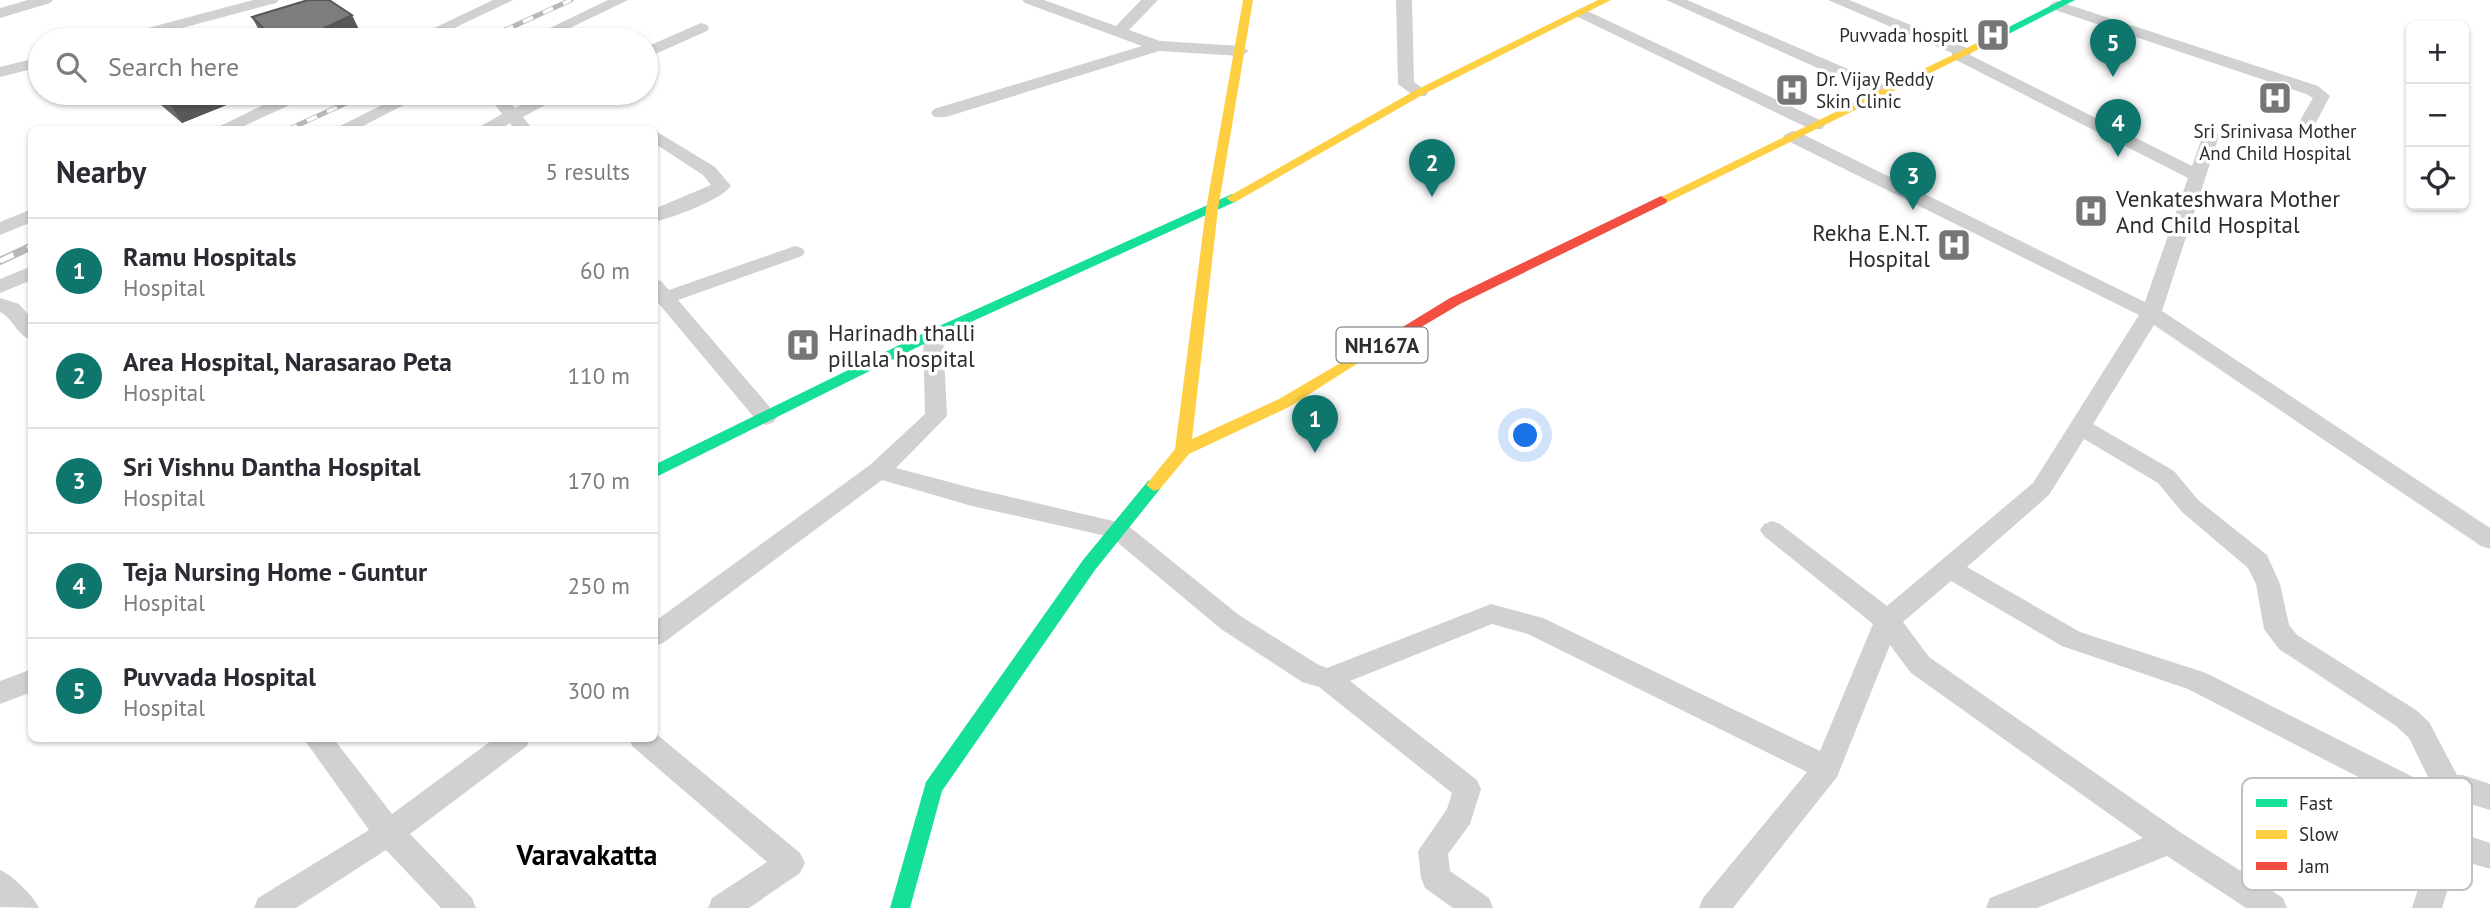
<!DOCTYPE html>
<html lang="en">
<head>
<meta charset="utf-8">
<style>
  body { margin:0; font-family:"PT Sans",sans-serif; background:#f7f7f7; color:#2b2b33 }
  .controls { position:absolute; right:21px; top:21px; display:grid; overflow:hidden; border-radius:10px; box-shadow:0 2px 5px #0004 }
  .controls button { width:63px; height:63px; display:grid; place-items:center; padding:0; border:0; border-bottom:2px solid #e1e1e2; background:#fff; color:#2b2b33; font:35px sans-serif }
  .you { position:absolute; left:1526px; top:436px; width:24px; height:24px; margin:-18px; border:5px solid #fff; border-radius:50%; background:#1a73e8; box-shadow:0 0 0 10px #1a73e833 }
  .badge { display:grid; place-items:center; width:46px; height:46px; border-radius:50%; background:#0f766e; color:#fff; font-size:23px; font-weight:700 }
  .pin { position:absolute; translate:-50% -58px; filter:drop-shadow(0 2px 4px #0008) }
  .pin::after { content:''; position:absolute; top:37px; width:24px; height:21px; background:inherit; clip-path:polygon(0 0,100% 0,50% 100%) }
  .list { margin:0; padding:0; list-style:none }
  h2 { display:flex; justify-content:space-between; align-items:center; height:91px; margin:0; padding:0 28px; font-size:30px }
  h2 small { font-size:23px; font-weight:400; color:#7c7c81 }
  .list li { display:grid; grid-template-columns:46px 1fr auto; gap:21px; align-items:center; box-sizing:border-box; height:105px; padding:0 28px; border-top:2px solid #e1e1e2 }
  .list b { display:block; font-size:26px; white-space:nowrap }
  .list p { margin:0; font-size:23px; white-space:nowrap; color:#7c7c81 }
  .list em { font-size:23px; font-style:normal; color:#7c7c81 }
  .icon { flex:none; width:38px; height:38px; fill:none; stroke:currentColor; stroke-width:2; stroke-linecap:round; stroke-linejoin:round }
  .map { position:relative; flex:none; width:2490px; height:908px; overflow:hidden }
  .search { position:absolute; background:#fff; box-shadow:0 2px 5px #0004; left:28px; top:28px; width:630px; height:77px; display:flex; align-items:center; gap:18px; box-sizing:border-box; padding:0 24px; border-radius:38px; color:#7c7c81; font-size:26px }
  .panel { position:absolute; background:#fff; box-shadow:0 2px 5px #0004; left:28px; top:126px; width:630px; height:616px; border-radius:10px }
  .map>svg:first-child { display:block }
  .lines { fill:none; stroke-linecap:round; stroke-linejoin:round }
  .street { fill:#d1d1d1; fill-rule:evenodd }
  .fast { fill:#16e098; fill-rule:evenodd }
  .slow { fill:#ffcf43; fill-rule:evenodd }
  .jam { fill:#f24e42; fill-rule:evenodd }
  .rail-far1-casing { stroke:#b8b8b8; stroke-width:5 }
  .rail-casing { stroke:#b8b8b8; stroke-width:8 }
  .rail-far1 { stroke:#fff; stroke-width:3.5; stroke-dasharray:11; stroke-linecap:butt }
  .rail { stroke:#fff; stroke-width:5; stroke-dasharray:15; stroke-linecap:butt }
  .wall { fill:#6c6c6c }
  .shaded-wall { fill:#585858 }
  .building { fill:#7d7d7d; stroke:#585858; stroke-width:2 }
  .labels { text-anchor:middle; dominant-baseline:central; stroke-width:7; stroke-linejoin:round; paint-order:stroke }
  .far-poi-label { font-size:19px; fill:#2c2c2c; stroke:#fff; text-anchor:end }
  .shield { fill:#fff; stroke:#6b6b6b; stroke-width:2 }
  .shield-label { font-size:21px; font-weight:bold; fill:#2c2c2c }
  .poi-label { font-size:23px; fill:#2c2c2c; stroke:#fff; text-anchor:start }
  .near-neighbourhood-label { font-size:28px; font-weight:bold; fill:#000; stroke:#fff }
  .key { fill:#fff; stroke:#c0c0c0; stroke-width:2 }
  .key-label { font-size:19px; fill:#2c2c2c }
</style>
</head>
<body>
<div class="map">
<svg width="2490" height="908" viewBox="0 0 2490 908">
  <rect width="100%" height="100%" fill="#fff"/>
  <g class="lines">
    <!-- street -->
    <path class="street" d="M 28,0 L 53,0 L 50,3 L 0,18 L 0,8 Z
      M 253,0 L 279,0 L 276,3 L 137,40 L 112,40 L 114,37 Z
      M 493,0 L 513,0 L 429,40 L 409,40 Z
      M 608,0 L 628,0 L 545,40 L 525,40 Z
      M 1022,0 L 1044,0 L 1116,26 L 1141,0 L 1158,0 L 1129,30 L 1160,41 L 1241,46 L 1249,51 L 1241,56 L 1159,51 L 946,117 L 934,117 L 931,113 L 934,109 L 1142,46 L 1025,3 Z
      M 1396,0 L 1412,0 L 1414,82 L 1428,92 L 1426,96 L 1414,96 L 1398,84 Z
      M 1666,0 L 1687,0 L 1890,87 L 1892,91 L 1890,95 L 1878,95 Z
      M 1828,0 L 1849,0 L 1970,49 L 1972,52 L 1970,55 L 2192,166 L 2204,132 L 2216,132 L 2219,136 L 2162,311 L 2490,528 L 2490,549 L 2481,546 L 2154,325 L 2093,424 L 2174,471 L 2198,500 L 2267,555 L 2280,584 L 2289,625 L 2297,635 L 2416,710 L 2429,722 L 2457,775 L 2463,775 L 2490,784 L 2490,810 L 2457,800 L 2453,806 L 2460,833 L 2490,843 L 2490,869 L 2457,859 L 2442,908 L 2412,908 L 2433,843 L 2426,812 L 2188,689 L 2062,646 L 1951,581 L 1903,622 L 1929,657 L 2180,832 L 2283,898 L 2287,908 L 2246,908 L 2167,856 L 2037,908 L 1986,908 L 1990,898 L 2143,838 L 1911,673 L 1890,645 L 1837,777 L 1733,908 L 1699,908 L 1703,898 L 1807,772 L 1528,634 L 1492,624 L 1350,681 L 1477,780 L 1481,789 L 1470,824 L 1448,854 L 1450,871 L 1489,898 L 1493,908 L 1453,908 L 1425,888 L 1421,878 L 1418,851 L 1447,809 L 1452,793 L 1319,687 L 1302,682 L 1221,629 L 1111,537 L 972,506 L 882,480 L 663,643 L 654,646 L 654,622 L 870,465 L 925,414 L 923,334 L 926,329 L 940,329 L 943,334 L 947,416 L 896,468 L 972,488 L 1126,524 L 1239,615 L 1319,665 L 1327,668 L 1491,604 L 1543,618 L 1820,751 L 1873,624 L 1764,536 L 1760,530 L 1764,524 L 1772,521 L 1780,524 L 1887,606 L 2033,483 L 2139,315 L 1786,140 L 1783,136 L 1792,131 L 1798,132 L 2145,302 L 2188,178 L 1952,58 L 1952,53 ZM 2084,439 L 2158,483 L 2182,512 L 2248,568 L 2256,584 L 2264,629 L 2279,649 L 2396,726 L 2409,738 L 2433,787 L 2206,673 L 2080,632 L 1967,567 L 2049,495 Z
      M 2057,1 L 2318,86 L 2330,96 L 2313,128 L 2301,128 L 2298,124 L 2313,98 L 2306,94 L 2052,9 L 2049,6 L 2052,3 Z
      M 1581,8 L 1822,121 L 1825,125 L 1822,129 L 1810,129 L 1576,16 L 1573,13 Z
      M 701,23 L 707,25 L 709,28 L 707,31 L 646,58 L 646,47 Z
      M 40,57 L 40,67 L 0,77 L 0,67 Z
      M 288,93 L 309,93 L 307,97 L 235,130 L 212,130 Z
      M 406,93 L 427,93 L 355,130 L 332,130 Z
      M 486,93 L 503,93 L 515,108 L 546,93 L 567,93 L 523,117 L 533,130 L 515,130 L 510,123 L 497,130 L 474,130 L 502,114 Z
      M 654,130 L 715,167 L 731,186 C 719,201 674,217 654,222 L 654,209 L 711,185 L 703,175 L 654,143 Z
      M 32,209 L 32,222 L 0,235 L 0,222 Z
      M 795,246 L 802,248 L 805,252 L 802,256 L 678,300 L 774,412 L 777,417 L 774,422 L 766,425 L 758,422 L 654,298 L 654,279 L 661,281 L 669,290 Z
      M 32,266 L 32,280 L 0,293 L 0,279 Z
      M 0,298 L 19,304 L 32,319 L 32,340 C 17,336 13,318 0,312 Z
      M 32,669 L 32,692 L 0,704 L 0,681 Z
      M 654,732 L 800,853 L 805,863 L 800,873 L 749,908 L 708,908 L 712,898 L 767,862 L 632,746 L 629,738 L 654,738 Z
      M 303,738 L 333,738 L 392,814 L 495,738 L 530,738 L 527,746 L 410,834 L 472,898 L 476,908 L 441,908 L 386,850 L 296,908 L 254,908 L 258,898 L 369,830 Z
      M 0,870 C 12,875 34,896 39,908 L 0,907 Z"/>
    <!-- fast -->
    <path class="fast" d="M 2062,0 L 2075,0 L 1981,48 L 1971,46 Z
      M 1232,194 L 1237,195 L 1237,201 L 938,337 L 654,478 L 654,465 L 928,331 Z
      M 1154,479 L 1162,485 L 1160,489 L 1095,570 L 942,791 L 910,908 L 890,908 L 926,782 L 1083,560 L 1148,481 Z"/>
    <!-- slow -->
    <path class="slow" d="M 1243,0 L 1253,0 L 1218,209 L 1192,439 L 1279,399 L 1354,355 L 1364,355 L 1366,358 L 1289,407 L 1189,454 L 1160,489 L 1154,491 L 1146,485 L 1175,449 L 1206,209 Z
      M 1598,0 L 1611,0 L 1424,94 L 1237,201 L 1232,202 L 1226,198 L 1416,90 Z
      M 1977,43 L 1983,46 L 1981,48 L 1666,203 L 1661,204 L 1655,200 Z"/>
    <!-- jam -->
    <path class="jam" d="M 1661,196 L 1667,200 L 1666,203 L 1460,304 L 1364,361 L 1354,361 L 1352,358 L 1450,298 Z"/>
    <defs>
      <path id="rail-far1" d="M 483,40 L 571,0
        M 287,130 L 368,93"/>
      <path id="rail" d="M 0,261 L 32,246"/>
    </defs>
    <!-- rail-far1 casing -->
    <use href="#rail-far1" class="rail-far1-casing"/>
    <!-- rail casing -->
    <use href="#rail" class="rail-casing"/>
    <!-- rail-far1 -->
    <use href="#rail-far1" class="rail-far1"/>
    <!-- rail -->
    <use href="#rail" class="rail"/>
  </g>
  <!-- wall -->
  <path class="wall" d="M 252,17 L 364,40 L 264,40 Z
    M 147,93 L 256,93 L 182,123 Z"/>
  <!-- shaded-wall -->
  <path class="shaded-wall" d="M 352,15 L 364,40 L 299,40 Z
    M 193,93 L 256,93 L 182,123 L 169,102 Z"/>
  <!-- building -->
  <path class="building" d="M 308,0 L 329,0 L 352,15 L 299,40 L 275,40 L 252,17 Z
    M 158,93 L 193,93 L 169,102 Z"/>
  <!-- icons -->
  <defs>
    <symbol id="hospital-square" viewBox="-11 -11 22 22"><rect x="-9" y="-9" width="18" height="18" rx="4" fill="#767676" stroke="#fff"/><path d="M-5-5h3v3.5h4V-5h3V5h-3V1.5h-4V5h-3Z" fill="#fff"/></symbol>
  </defs>
  <g fill-rule="evenodd">
    <use href="#hospital-square" x="1974" y="16" width="38" height="38"/>
    <use href="#hospital-square" x="1773" y="71" width="38" height="38"/>
    <use href="#hospital-square" x="2256" y="79" width="38" height="38"/>
    <use href="#hospital-square" x="2072" y="192" width="38" height="38"/>
    <use href="#hospital-square" x="1935" y="226" width="38" height="38"/>
    <use href="#hospital-square" x="784" y="326" width="38" height="38"/>
  </g>
  <g class="labels">
    <!-- far-poi labels -->
    <g class="far-poi-label">
      <text x="1968" y="35">Puvvada hospitl</text>
      <text x="1816" y="79" text-anchor="start">Dr. Vijay Reddy<tspan x="1816" dy="22">Skin Clinic</tspan></text>
      <text x="2275" y="131" text-anchor="middle">Sri Srinivasa Mother<tspan x="2275" dy="22">And Child Hospital</tspan></text>
    </g>
    <!-- shield labels -->
    <rect class="shield" x="1336.5" y="327.5" width="91" height="35" rx="5"/>
    <g class="shield-label">
      <text x="1382" y="345">NH167A</text>
    </g>
    <!-- poi labels -->
    <g class="poi-label">
      <text x="2116" y="198">Venkateshwara Mother<tspan x="2116" dy="26">And Child Hospital</tspan></text>
      <text x="1930" y="232" text-anchor="end">Rekha E.N.T.<tspan x="1930" dy="26">Hospital</tspan></text>
      <text x="828" y="332">Harinadh thalli<tspan x="828" dy="26">pillala hospital</tspan></text>
    </g>
    <!-- near-neighbourhood labels -->
    <g class="near-neighbourhood-label">
      <text x="587" y="854">Varavakatta</text>
    </g>
  </g>
  <!-- legend -->
  <rect x="2242" y="778" width="230" height="112" rx="10" class="key"/>
  <rect x="2256" y="799" width="31" height="8" fill="#16e098"/>
  <rect x="2256" y="830" width="31" height="9" fill="#ffcf43"/>
  <rect x="2256" y="862" width="31" height="8" fill="#f24e42"/>
  <g class="key-label">
    <text x="2299" y="810">Fast</text>
    <text x="2299" y="841">Slow</text>
    <text x="2299" y="873">Jam</text>
  </g>
</svg>
<div class="controls">
<button>+</button>
<button>−</button>
<button><svg class="icon" aria-label="locate" viewBox="0 0 24 24"><circle cx="12" cy="12" r="6"/><path d="M12 2v4M12 18v4M2 12h4M18 12h4"/></svg></button>
</div>
<div class="you"></div>
<div class="pin badge" style="left:1315px;top:453px">1</div>
<div class="pin badge" style="left:1432px;top:197px">2</div>
<div class="pin badge" style="left:1913px;top:210px">3</div>
<div class="pin badge" style="left:2118px;top:157px">4</div>
<div class="pin badge" style="left:2113px;top:77px">5</div>
<div class="search"><svg class="icon" aria-label="search" viewBox="0 0 24 24"><circle cx="10" cy="10" r="6"/><path d="M15 15l6 6"/></svg>Search here</div>
<section class="panel">
<h2>Nearby<small>5 results</small></h2>
<ul class="list">
<li><span class="badge">1</span><div><b>Ramu Hospitals</b><p>Hospital</p></div><em>60 m</em></li>
<li><span class="badge">2</span><div><b>Area Hospital, Narasarao Peta</b><p>Hospital</p></div><em>110 m</em></li>
<li><span class="badge">3</span><div><b>Sri Vishnu Dantha Hospital</b><p>Hospital</p></div><em>170 m</em></li>
<li><span class="badge">4</span><div><b>Teja Nursing Home - Guntur</b><p>Hospital</p></div><em>250 m</em></li>
<li><span class="badge">5</span><div><b>Puvvada Hospital</b><p>Hospital</p></div><em>300 m</em></li>
</ul>
</section>
</div>
</body>
</html>
